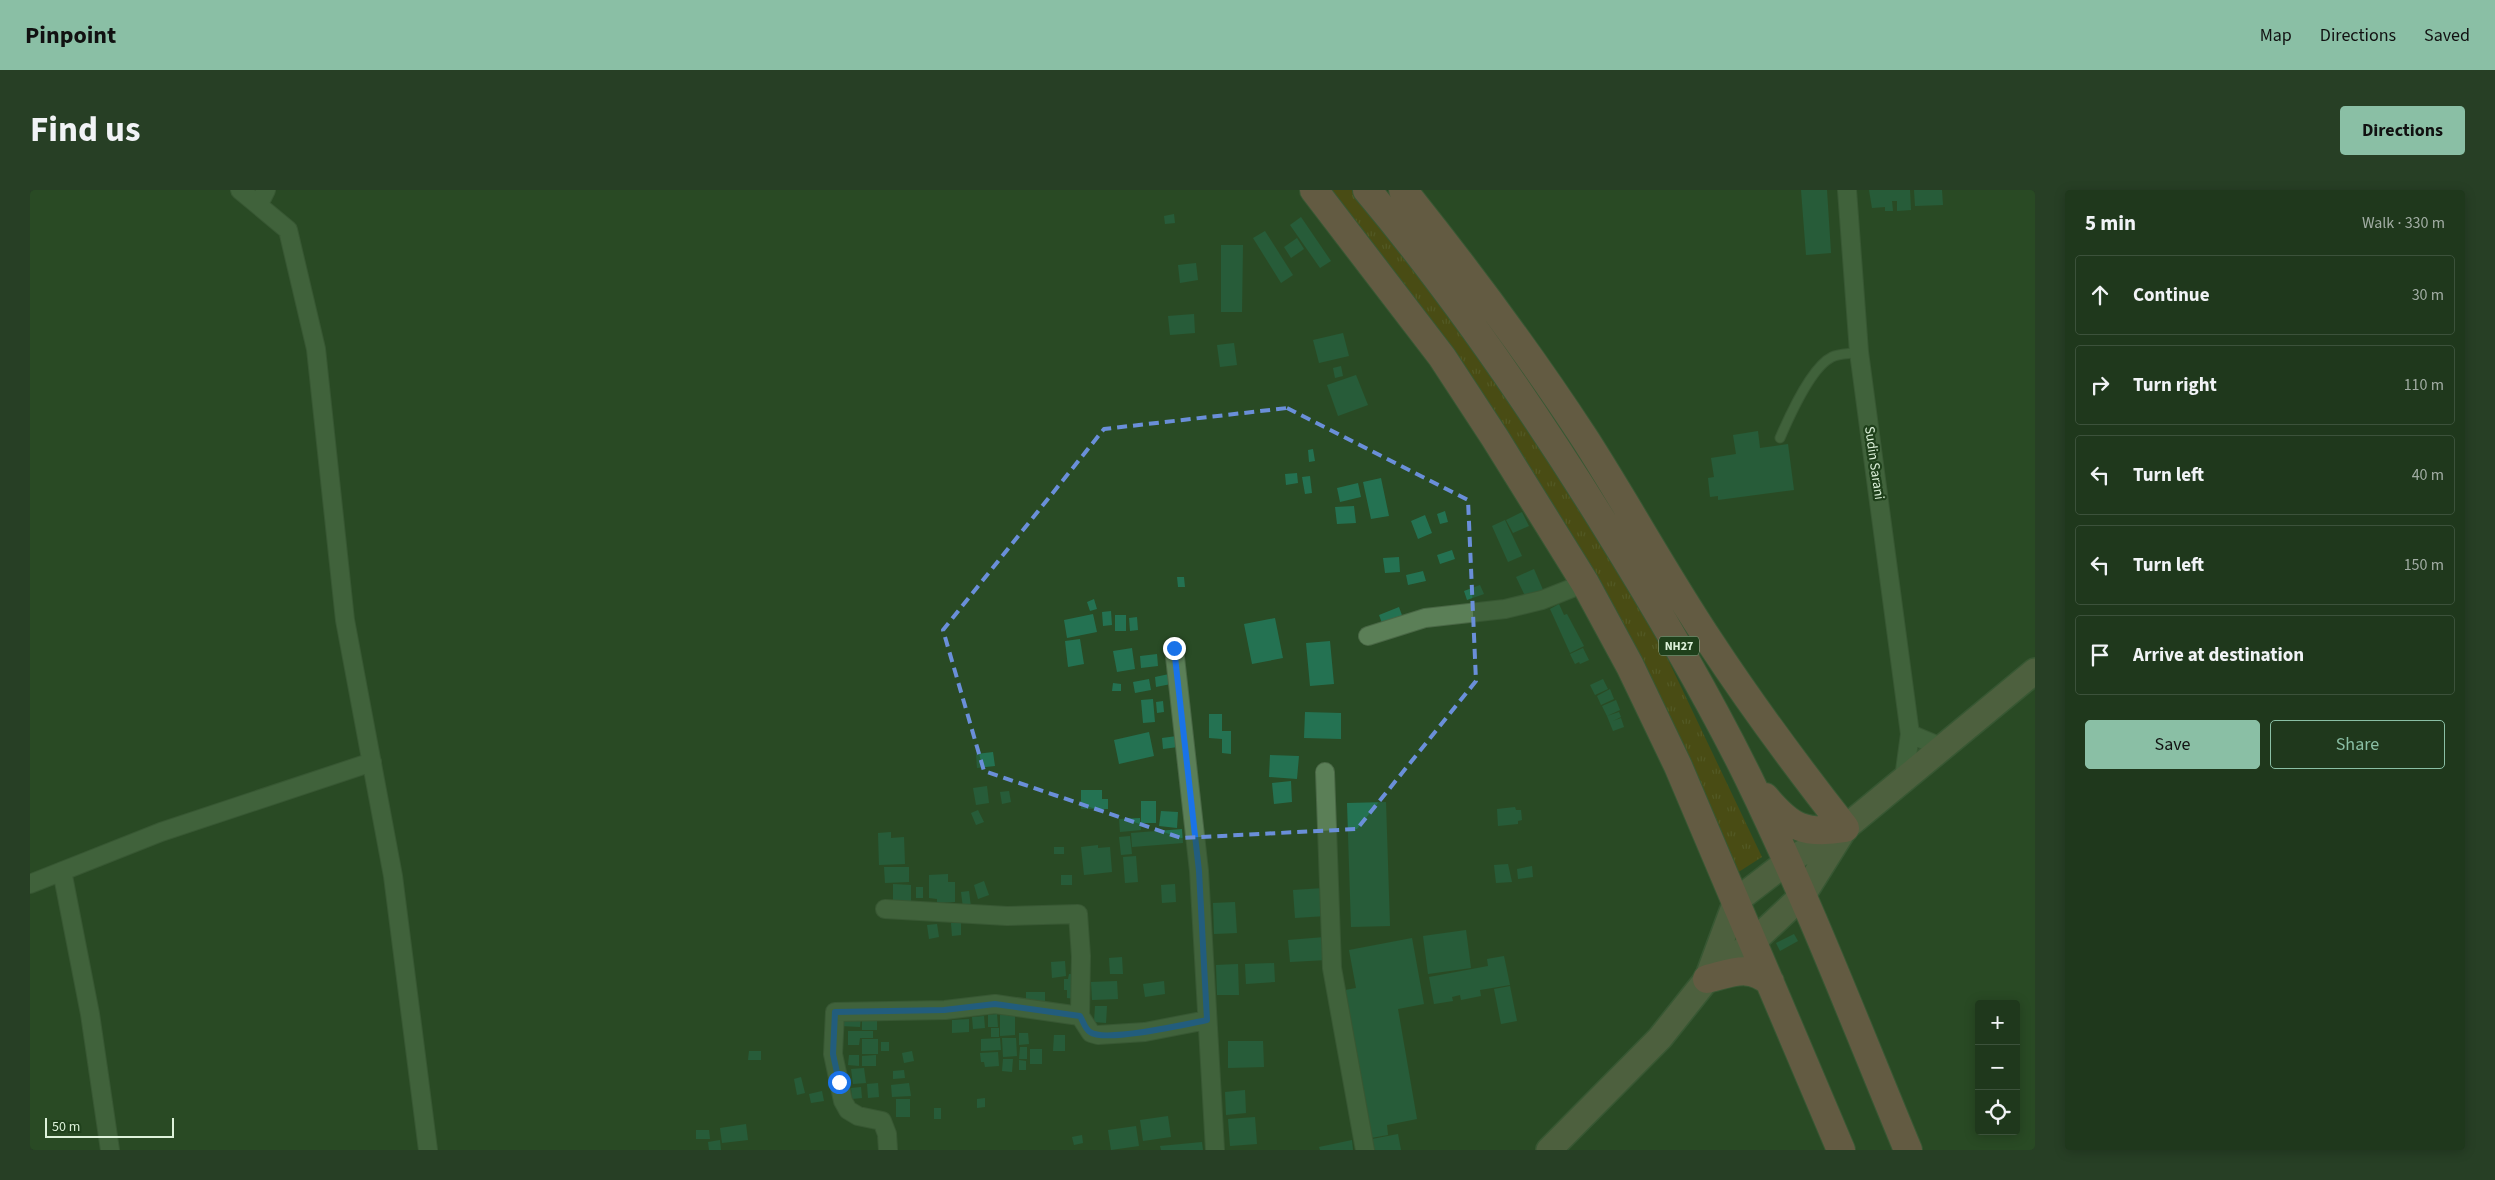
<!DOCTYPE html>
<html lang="en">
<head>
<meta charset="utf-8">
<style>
  body { margin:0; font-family:"Source Sans 3",sans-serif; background:#273f25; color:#f1f3f6 }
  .controls { position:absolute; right:15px; bottom:15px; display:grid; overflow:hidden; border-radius:5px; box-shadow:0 2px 12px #0003 }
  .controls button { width:45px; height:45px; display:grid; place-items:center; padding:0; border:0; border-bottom:1px solid #3c523b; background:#1f381c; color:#f1f3f6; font:25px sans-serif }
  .scale { position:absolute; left:15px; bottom:12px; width:129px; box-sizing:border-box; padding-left:5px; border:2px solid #ddf1da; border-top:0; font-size:14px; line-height:18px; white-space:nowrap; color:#ddf1da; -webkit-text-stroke:4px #1f401b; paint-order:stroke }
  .stop { position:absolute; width:15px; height:15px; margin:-11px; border:4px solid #1a73e8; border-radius:50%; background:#fff }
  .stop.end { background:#1a73e8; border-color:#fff; box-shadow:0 1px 5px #0008 }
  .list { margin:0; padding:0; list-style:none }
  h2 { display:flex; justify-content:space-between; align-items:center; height:65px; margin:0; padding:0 20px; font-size:21px }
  h2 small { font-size:16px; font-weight:400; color:#a1aca3 }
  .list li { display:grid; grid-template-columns:32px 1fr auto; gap:15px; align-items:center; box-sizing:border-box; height:80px; margin:0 10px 10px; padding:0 10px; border:1px solid #3c523b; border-radius:5px }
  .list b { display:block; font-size:19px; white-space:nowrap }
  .list em { font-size:16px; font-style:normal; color:#a1aca3 }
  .actions { display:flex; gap:10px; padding:15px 20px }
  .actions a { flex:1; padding:11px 0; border:1px solid #8abfa5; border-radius:5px; text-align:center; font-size:18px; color:#8abfa5 }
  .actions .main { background:#8abfa5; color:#111 }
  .icon { flex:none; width:28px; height:28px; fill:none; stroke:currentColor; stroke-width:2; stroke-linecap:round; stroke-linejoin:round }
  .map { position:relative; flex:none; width:2005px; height:960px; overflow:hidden; border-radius:5px }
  header { display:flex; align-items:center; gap:30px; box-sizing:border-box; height:70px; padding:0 25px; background:#8abfa5; color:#111 }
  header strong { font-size:24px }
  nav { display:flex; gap:28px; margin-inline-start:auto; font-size:18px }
  .intro { display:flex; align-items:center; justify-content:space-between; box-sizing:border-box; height:120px; padding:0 30px }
  h1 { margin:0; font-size:35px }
  .button { padding:12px 22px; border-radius:5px; background:#8abfa5; color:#111; font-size:18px; font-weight:700 }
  main { display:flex; gap:30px; padding:0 30px }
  aside { flex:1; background:#1f381c; border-radius:5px; box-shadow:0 2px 12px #0003 }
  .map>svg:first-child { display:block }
  .grass { fill:url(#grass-tufts) }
  .building { fill:#247252 }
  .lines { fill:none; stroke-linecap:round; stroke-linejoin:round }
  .service-casing { stroke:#496745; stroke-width:11 }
  .minor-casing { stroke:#496745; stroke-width:20 }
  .secondary-casing { stroke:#496745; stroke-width:28 }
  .trunk-casing { stroke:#496745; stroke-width:30 }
  .service { stroke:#5b7f57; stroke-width:9 }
  .minor { stroke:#5b7f57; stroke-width:18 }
  .secondary { stroke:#787a5d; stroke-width:25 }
  .trunk { stroke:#a87067; stroke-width:28 }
  .route { stroke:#1a73e8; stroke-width:6 }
  .marked { fill:none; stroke:#6a8fd9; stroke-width:4; stroke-dasharray:10 6; stroke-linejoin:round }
  .labels { text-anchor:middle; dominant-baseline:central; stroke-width:4.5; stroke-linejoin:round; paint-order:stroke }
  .shield { fill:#1f401b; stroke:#a4bca1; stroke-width:1 }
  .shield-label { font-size:12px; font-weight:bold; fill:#ddf1da }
  .street-label { font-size:14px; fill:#ddf1da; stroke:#1f401b }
</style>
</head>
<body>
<header>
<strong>Pinpoint</strong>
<nav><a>Map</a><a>Directions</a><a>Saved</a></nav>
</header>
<div class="intro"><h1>Find us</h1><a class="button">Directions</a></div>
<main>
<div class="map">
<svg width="2005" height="960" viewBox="0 0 2005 960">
  <defs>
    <pattern id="grass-tufts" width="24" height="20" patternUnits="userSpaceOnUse" patternTransform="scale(1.25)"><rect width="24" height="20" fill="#6f4f00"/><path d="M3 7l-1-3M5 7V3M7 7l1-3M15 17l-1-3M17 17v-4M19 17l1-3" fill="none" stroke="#836925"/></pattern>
  </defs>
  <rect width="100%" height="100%" fill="#294b25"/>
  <!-- grass -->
  <path class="grass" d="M 1298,0 L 1323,0 L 1370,56 L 1454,166 L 1613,417 L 1732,667 L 1707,683 L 1586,431 Z"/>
  <!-- building -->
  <path class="building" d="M 1771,0 L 1797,0 L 1801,63 L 1776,65 Z
    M 1839,0 L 1880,0 L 1881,20 L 1867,21 L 1867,11 L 1862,11 L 1863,21 L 1855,21 L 1855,17 L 1842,18 Z
    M 1884,0 L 1912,0 L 1913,15 L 1885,16 Z
    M 1144,24 L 1145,33 L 1135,34 L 1134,26 Z
    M 1271,27 L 1301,71 L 1290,78 L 1260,35 Z
    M 1235,41 L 1263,85 L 1251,93 L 1223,48 Z
    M 1267,48 L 1274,59 L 1261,68 L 1254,57 Z
    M 1191,55 L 1213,55 L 1212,122 L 1191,122 Z
    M 1166,73 L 1168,90 L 1150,93 L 1148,75 Z
    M 1164,124 L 1165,143 L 1140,145 L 1138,126 Z
    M 1313,143 L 1319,166 L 1289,173 L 1283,150 Z
    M 1204,153 L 1207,175 L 1190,177 L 1187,155 Z
    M 1311,176 L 1313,186 L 1305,188 L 1303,178 Z
    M 1326,185 L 1338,215 L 1308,226 L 1297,195 Z
    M 1728,241 L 1730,258 L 1758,254 L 1764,300 L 1688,310 L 1688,306 L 1680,307 L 1678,288 L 1684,287 L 1681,268 L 1706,264 L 1703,245 Z
    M 1283,259 L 1285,271 L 1279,272 L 1278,260 Z
    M 1267,283 L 1268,293 L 1256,295 L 1255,284 Z
    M 1280,286 L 1282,303 L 1275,304 L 1272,287 Z
    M 1351,288 L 1359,326 L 1341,329 L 1333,292 Z
    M 1328,293 L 1331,307 L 1310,312 L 1307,298 Z
    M 1324,316 L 1326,333 L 1307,334 L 1305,317 Z
    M 1415,321 L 1418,332 L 1410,334 L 1407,324 Z
    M 1492,322 L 1499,336 L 1483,343 L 1476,330 Z
    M 1395,325 L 1402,343 L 1388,349 L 1381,331 Z
    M 1475,330 L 1492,366 L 1478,372 L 1462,336 Z
    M 1422,360 L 1425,369 L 1410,374 L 1407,365 Z
    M 1369,367 L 1370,382 L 1355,383 L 1353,368 Z
    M 1504,379 L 1514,402 L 1497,410 L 1486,387 Z
    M 1393,381 L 1396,391 L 1378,395 L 1376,385 Z
    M 1147,387 L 1154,387 L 1155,397 L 1148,397 Z
    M 1450,395 L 1454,404 L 1437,410 L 1434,401 Z
    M 1064,409 L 1067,419 L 1060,421 L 1057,412 Z
    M 1529,414 L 1534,425 L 1537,424 L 1554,456 L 1540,463 L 1520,419 Z
    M 1369,417 L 1373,428 L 1353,436 L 1349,425 Z
    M 1081,421 L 1082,435 L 1073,436 L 1072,422 Z
    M 1063,424 L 1067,442 L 1037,448 L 1034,430 Z
    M 1085,425 L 1096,425 L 1096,441 L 1085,441 Z
    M 1107,427 L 1108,440 L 1100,441 L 1099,428 Z
    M 1245,428 L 1253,468 L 1222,474 L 1214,434 Z
    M 1050,449 L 1054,474 L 1038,477 L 1035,451 Z
    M 1300,451 L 1304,494 L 1280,496 L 1276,453 Z
    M 1102,458 L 1105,479 L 1087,482 L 1083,461 Z
    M 1553,458 L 1559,470 L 1550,474 L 1549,472 L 1545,474 L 1540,464 Z
    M 1127,464 L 1128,476 L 1111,478 L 1110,466 Z
    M 1139,484 L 1141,494 L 1126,497 L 1125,487 Z
    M 1119,489 L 1121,500 L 1105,503 L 1103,492 Z
    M 1573,489 L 1578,499 L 1565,505 L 1560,495 Z
    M 1083,493 L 1091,494 L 1091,501 L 1082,501 Z
    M 1580,499 L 1584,509 L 1571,515 L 1567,506 Z
    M 1123,509 L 1125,532 L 1113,533 L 1111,510 Z
    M 1586,510 L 1590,520 L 1577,526 L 1572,516 Z
    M 1133,511 L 1134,522 L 1127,523 L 1126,512 Z
    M 1275,522 L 1311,523 L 1311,549 L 1274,548 Z
    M 1589,522 L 1591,527 L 1583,531 L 1591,528 L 1594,537 L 1583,541 L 1577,526 Z
    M 1179,524 L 1192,524 L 1192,541 L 1201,541 L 1201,564 L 1192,563 L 1192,549 L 1179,548 Z
    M 1119,542 L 1124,566 L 1089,574 L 1084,550 Z
    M 1147,546 L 1148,557 L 1133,559 L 1132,548 Z
    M 963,562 L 965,576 L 947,578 L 946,564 Z
    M 1240,565 L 1269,566 L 1267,589 L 1239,587 Z
    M 1261,591 L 1262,612 L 1244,614 L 1242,593 Z
    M 957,596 L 959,613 L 946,615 L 943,598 Z
    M 1051,600 L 1072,600 L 1072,609 L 1078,609 L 1078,619 L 1051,619 Z
    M 979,601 L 981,612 L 972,614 L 970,602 Z
    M 1111,611 L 1126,611 L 1126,633 L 1111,633 Z
    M 1356,612 L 1360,736 L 1321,737 L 1317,613 Z
    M 1485,617 L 1486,620 L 1491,620 L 1492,630 L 1488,631 L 1488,634 L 1468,636 L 1467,619 Z
    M 948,620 L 954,632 L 946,635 L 941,623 Z
    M 1131,621 L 1148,622 L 1147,638 L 1129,636 Z
    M 1110,628 L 1111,640 L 1090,642 L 1089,629 Z
    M 1152,639 L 1153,653 L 1102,657 L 1101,643 Z
    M 861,642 L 861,648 L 874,647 L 875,674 L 849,675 L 848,643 Z
    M 1100,646 L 1102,664 L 1091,665 L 1089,647 Z
    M 1068,655 L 1068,658 L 1080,657 L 1082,682 L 1054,685 L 1051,657 Z
    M 1024,657 L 1034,657 L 1034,664 L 1024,664 Z
    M 1106,666 L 1108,692 L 1095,693 L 1093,667 Z
    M 1478,674 L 1482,692 L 1466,693 L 1464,675 Z
    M 1502,676 L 1503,687 L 1488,689 L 1487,679 Z
    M 854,677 L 879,677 L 879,692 L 855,693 Z
    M 918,684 L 918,692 L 925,692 L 925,712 L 907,713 L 907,709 L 899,708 L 899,685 Z
    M 1031,685 L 1042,685 L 1042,695 L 1031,695 Z
    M 954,691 L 959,705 L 948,709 L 944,695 Z
    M 863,694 L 881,695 L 881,712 L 863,711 Z
    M 1145,694 L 1146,712 L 1132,713 L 1131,695 Z
    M 886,697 L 893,697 L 893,708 L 886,708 Z
    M 1294,698 L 1296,726 L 1265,728 L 1263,700 Z
    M 939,701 L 941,717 L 933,718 L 931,702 Z
    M 1205,712 L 1207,743 L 1184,744 L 1183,713 Z
    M 921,733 L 931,733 L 931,745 L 922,746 Z
    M 907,734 L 909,747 L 899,749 L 897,735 Z
    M 1436,740 L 1441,778 L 1398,784 L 1393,746 Z
    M 1764,744 L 1768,751 L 1750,761 L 1746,753 Z
    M 1295,747 L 1297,770 L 1260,772 L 1258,750 Z
    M 1382,748 L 1394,814 L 1368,819 L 1387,929 L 1357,935 L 1358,945 L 1341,948 L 1315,800 L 1326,798 L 1319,760 Z
    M 1474,766 L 1480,795 L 1450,800 L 1451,806 L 1431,810 L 1430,805 L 1422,807 L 1423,811 L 1404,814 L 1399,787 L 1458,776 L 1457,769 Z
    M 1092,767 L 1093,784 L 1080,784 L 1079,768 Z
    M 1035,771 L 1036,786 L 1022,788 L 1021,772 Z
    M 1244,773 L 1245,792 L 1216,794 L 1215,774 Z
    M 1208,774 L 1209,805 L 1187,805 L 1186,775 Z
    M 1039,784 L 1046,784 L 1046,809 L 1037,808 L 1037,800 L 1034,800 L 1034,789 L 1038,789 Z
    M 1087,791 L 1088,809 L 1062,810 L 1061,792 Z
    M 1134,791 L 1135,804 L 1115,807 L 1113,794 Z
    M 1480,796 L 1487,831 L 1471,834 L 1464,799 Z
    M 996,802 L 1015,802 L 1015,814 L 996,814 Z
    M 1065,816 L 1077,816 L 1076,833 L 1064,832 Z
    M 967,824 L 968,837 L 958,837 L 958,825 Z
    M 985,824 L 985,845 L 970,846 L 970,825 Z
    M 811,825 L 831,826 L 830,837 L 811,836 Z
    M 832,826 L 847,826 L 847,840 L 832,840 Z
    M 954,826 L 955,838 L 943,839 L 942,827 Z
    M 939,829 L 939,842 L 922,843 L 922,830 Z
    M 961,838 L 969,838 L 969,847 L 961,847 Z
    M 818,841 L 843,841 L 843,848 L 830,848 L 829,855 L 818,855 Z
    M 989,843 L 998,843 L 999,854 L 989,855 Z
    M 1024,845 L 1035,845 L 1035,861 L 1023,861 Z
    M 970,848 L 971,860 L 951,861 L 951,849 Z
    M 972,848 L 986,848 L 987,866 L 973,867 Z
    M 832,849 L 848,849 L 848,864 L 832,864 Z
    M 1198,851 L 1233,851 L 1234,877 L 1198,878 Z
    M 851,852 L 859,852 L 859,861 L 851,861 Z
    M 990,857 L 997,857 L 997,869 L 989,869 Z
    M 1000,859 L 1012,859 L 1012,874 L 1000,874 Z
    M 719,861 L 731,861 L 731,870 L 718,870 Z
    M 882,861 L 884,871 L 874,873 L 872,863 Z
    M 968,862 L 969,876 L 955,877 L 954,872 L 951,872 L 950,863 Z
    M 819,865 L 829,865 L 829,876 L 818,875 Z
    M 846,865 L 846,876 L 832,876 L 832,866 Z
    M 973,869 L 983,869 L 982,882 L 972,881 Z
    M 989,870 L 996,871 L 996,880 L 989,880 Z
    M 834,878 L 836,893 L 823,894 L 821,879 Z
    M 874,880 L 875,888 L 863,889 L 863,881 Z
    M 771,887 L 775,903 L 767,905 L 764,889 Z
    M 848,893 L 849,907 L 838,908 L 837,894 Z
    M 879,893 L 881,906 L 862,907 L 861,895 Z
    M 831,897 L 832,908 L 822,909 L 821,898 Z
    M 1215,900 L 1216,923 L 1196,925 L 1195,902 Z
    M 792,901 L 794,911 L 781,913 L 779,904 Z
    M 955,908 L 955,917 L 947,918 L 947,909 Z
    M 866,909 L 880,909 L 880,927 L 866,927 Z
    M 904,918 L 911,918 L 911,929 L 904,929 Z
    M 1138,926 L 1141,947 L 1113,951 L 1110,930 Z
    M 1225,927 L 1227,954 L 1200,956 L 1198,929 Z
    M 716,934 L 718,950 L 692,953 L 690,938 Z
    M 1106,936 L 1109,956 L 1081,960 L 1078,940 Z
    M 666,940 L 679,940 L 680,949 L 666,949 Z
    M 1368,944 L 1371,960 L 1344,960 L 1342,949 Z
    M 1052,945 L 1053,953 L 1044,955 L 1042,947 Z
    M 690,950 L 691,960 L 679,960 L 678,952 Z
    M 1322,950 L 1323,960 L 1290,960 L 1289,957 Z
    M 1172,952 L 1173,960 L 1131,960 L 1130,956 Z"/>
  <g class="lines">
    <defs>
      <path id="service" d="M 1750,248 C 1759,227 1781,177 1802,167 C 1809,163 1821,164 1829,162"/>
      <path id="minor" d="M 210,0 L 258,40 L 286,159 L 315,430 L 363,686 L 398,960
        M 1817,0 L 1829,162 L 1880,544 L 1874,588
        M 229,14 L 236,0
        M 1338,446 L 1395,428 L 1475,419 L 1512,410 L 1555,393
        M 1144,458 L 1169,681 L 1185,960
        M 1880,544 L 1911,557
        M 1295,582 L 1302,778 L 1335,960
        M 32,681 L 60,824 L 80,960
        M 0,694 L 131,642 L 342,572
        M 855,719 L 977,726 L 1048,724 L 1051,766 L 1050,826 L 1061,843 L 1068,845 L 1115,842 L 1177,830
        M 858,960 L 857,944 L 852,931 L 828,926 L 818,920 L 813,911 L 803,864 L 805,822 L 915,820 L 965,814 L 1050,826"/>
      <path id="secondary" d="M 1815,638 L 2005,481
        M 1519,960 L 1630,848 L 1677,789 L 1723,752 L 1773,705 L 1815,638 L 1758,671 L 1706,711 L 1677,789"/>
      <path id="trunk" d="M 1284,0 L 1412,167 L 1465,248 L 1555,393 L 1600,476 L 1648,576 L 1811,960
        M 1337,0 C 1425,105 1503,219 1575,335 C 1626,417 1675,500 1718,587 C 1777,708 1826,835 1878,960
        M 1373,0 C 1437,80 1499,163 1555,249 C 1598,316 1636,386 1680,452 C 1722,516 1768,578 1815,638 C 1775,645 1761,638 1735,607
        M 1677,789 C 1702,783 1719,774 1740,792"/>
    </defs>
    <!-- service casing -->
    <use href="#service" class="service-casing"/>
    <!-- minor casing -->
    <use href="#minor" class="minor-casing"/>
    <!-- secondary casing -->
    <use href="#secondary" class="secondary-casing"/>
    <!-- trunk casing -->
    <use href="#trunk" class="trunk-casing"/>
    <!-- service -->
    <use href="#service" class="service"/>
    <!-- minor -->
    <use href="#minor" class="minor"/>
    <!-- secondary -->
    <use href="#secondary" class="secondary"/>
    <!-- trunk -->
    <use href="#trunk" class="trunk"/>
  </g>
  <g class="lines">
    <!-- route -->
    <path class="route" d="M 809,892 L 803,864 L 805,822 L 914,820 L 965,814 L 1050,826 C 1053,831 1055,839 1060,842 C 1075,853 1157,834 1177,830 L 1169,681 L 1144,458"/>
  </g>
  <!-- marked area -->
  <path d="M0 0H2005V960H0ZM 1257,218 L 1438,310 L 1446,491 L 1327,639 L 1151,648 L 954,581 L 913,440 L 1074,239 Z" fill="#294b25" fill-opacity=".55" fill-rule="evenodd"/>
  <path class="marked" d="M 1257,218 L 1438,310 L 1446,491 L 1327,639 L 1151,648 L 954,581 L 913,440 L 1074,239 Z"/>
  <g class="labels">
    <!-- shield labels -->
    <rect class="shield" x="1629" y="446.5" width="40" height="19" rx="4"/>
    <g class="shield-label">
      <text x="1649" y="456">NH27</text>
    </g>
    <!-- street labels -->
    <g class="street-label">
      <text transform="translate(1844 273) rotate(82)">Sudin Sarani</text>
    </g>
  </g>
</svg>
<div class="controls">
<button>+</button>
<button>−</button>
<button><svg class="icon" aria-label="locate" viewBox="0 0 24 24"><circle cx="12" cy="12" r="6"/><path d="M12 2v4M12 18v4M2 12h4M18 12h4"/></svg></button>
</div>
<div class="scale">50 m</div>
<div class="stop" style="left:809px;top:892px"></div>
<div class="stop end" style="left:1144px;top:458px"></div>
</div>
<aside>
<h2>5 min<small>Walk · 330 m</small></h2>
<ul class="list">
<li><svg class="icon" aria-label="ahead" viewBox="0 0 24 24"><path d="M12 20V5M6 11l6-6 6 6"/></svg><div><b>Continue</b></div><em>30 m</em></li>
<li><svg class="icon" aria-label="right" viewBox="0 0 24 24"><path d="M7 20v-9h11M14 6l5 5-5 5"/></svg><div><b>Turn right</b></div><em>110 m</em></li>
<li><svg class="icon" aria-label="left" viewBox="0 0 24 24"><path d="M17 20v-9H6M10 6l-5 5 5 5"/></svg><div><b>Turn left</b></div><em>40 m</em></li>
<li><svg class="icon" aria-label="left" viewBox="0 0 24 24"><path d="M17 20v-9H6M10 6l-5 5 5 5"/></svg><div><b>Turn left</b></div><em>150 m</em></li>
<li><svg class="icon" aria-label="arrive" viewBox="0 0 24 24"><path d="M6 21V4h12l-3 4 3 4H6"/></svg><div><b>Arrive at destination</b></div></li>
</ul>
<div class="actions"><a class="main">Save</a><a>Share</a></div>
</aside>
</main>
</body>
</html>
